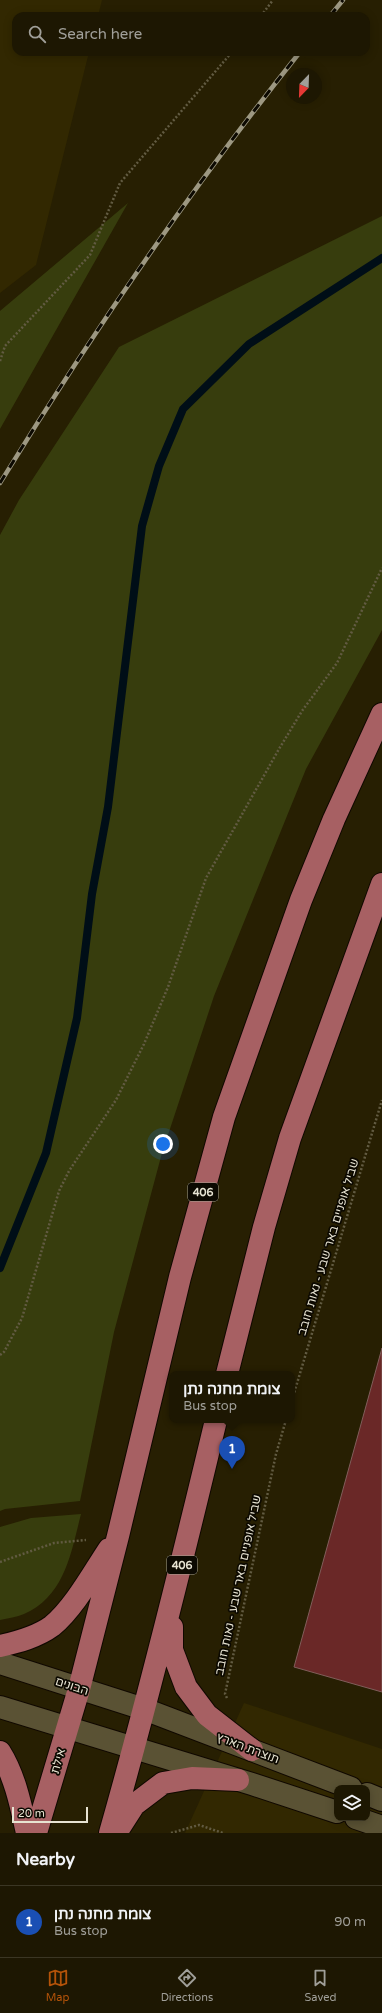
<!DOCTYPE html>
<html lang="en">
<head>
<meta charset="utf-8">
<style>
  body { margin:0; font-family:"Varela Round","Noto Sans Hebrew",sans-serif; background:#2a2411; color:#f1f3f6 }
  .controls { position:absolute; right:12px; bottom:12px; display:grid; overflow:hidden; border-radius:8px; box-shadow:0 2px 10px #0003 }
  .controls button { width:36px; height:36px; display:grid; place-items:center; padding:0; border:0; border-bottom:1px solid #3b3624; background:#1d1702; color:#f1f3f6; font:20px sans-serif }
  .compass { position:absolute; left:286px; top:68px; width:36px; height:36px; border-radius:50%; background:#1d1702; box-shadow:0 2px 10px #0003; rotate:203deg }
  .scale { position:absolute; left:12px; bottom:10px; width:76px; box-sizing:border-box; padding-left:4px; border:2px solid #e7e3d2; border-top:0; font-size:11px; line-height:14px; white-space:nowrap; color:#e7e3d2; -webkit-text-stroke:3px #0c0901; paint-order:stroke }
  .you { position:absolute; left:163px; top:1144px; width:14px; height:14px; margin:-10px; border:3px solid #fff; border-radius:50%; background:#1a73e8; box-shadow:0 0 0 6px #1a73e833 }
  .badge { display:grid; place-items:center; width:26px; height:26px; border-radius:50%; background:#b45309; color:#fff; font-size:13px; font-weight:700 }
  .pin { position:absolute; translate:-50% -33px; filter:drop-shadow(0 1px 2px #0008) }
  .pin::after { content:''; position:absolute; top:21px; width:14px; height:12px; background:inherit; clip-path:polygon(0 0,100% 0,50% 100%) }
  .popup { position:absolute; left:169px; top:1371px; width:126px; height:52px; box-sizing:border-box; display:grid; place-content:center; border-radius:8px; background:#1d1702; filter:drop-shadow(0 1px 3px #0005); font-size:13px; white-space:nowrap; color:#a09f99 }
  .popup b { font-size:15px; color:#f1f3f6 }
  .popup::after { content:''; position:absolute; left:50%; top:100%; margin-left:-8px; border:8px solid transparent; border-top-color:#1d1702 }
  .list { margin:0; padding:0; list-style:none }
  h2 { display:flex; justify-content:space-between; align-items:center; height:52px; margin:0; padding:0 16px; font-size:17px }
  h2 small { font-size:13px; font-weight:400; color:#a09f99 }
  .list li { display:grid; grid-template-columns:26px 1fr auto; gap:12px; align-items:center; box-sizing:border-box; height:72px; padding:0 16px; border-top:1px solid #3b3624 }
  .list b { display:block; font-size:15px; white-space:nowrap }
  .list p { margin:0; font-size:13px; white-space:nowrap; color:#a09f99 }
  .list em { font-size:13px; font-style:normal; color:#a09f99 }
  .icon { flex:none; width:22px; height:22px; fill:none; stroke:currentColor; stroke-width:2; stroke-linecap:round; stroke-linejoin:round }
  .map { position:relative; flex:none; width:382px; height:1833px; overflow:hidden }
  .search { position:absolute; background:#1d1702; box-shadow:0 2px 10px #0003; left:12px; right:12px; top:12px; height:44px; display:flex; align-items:center; gap:10px; box-sizing:border-box; padding:0 14px; border-radius:12px; color:#a09f99; font-size:15px }
  .sheet { height:124px; background:#1d1702 }
  nav { display:flex; justify-content:space-around; align-items:center; box-sizing:border-box; height:56px; border-top:1px solid #3b3624; background:#1d1702; font-size:11px; color:#a09f99 }
  nav a { display:grid; justify-items:center; gap:2px }
  nav .on { color:#b45309 }
  .map>svg:first-child { display:block }
  .built { fill:#322801; fill-rule:evenodd }
  .green { fill:#373d0d }
  .lines { fill:none; stroke-linecap:round; stroke-linejoin:round }
  .stream { stroke:#000e17; stroke-width:8 }
  .building { fill:#6a2827; stroke:#815e5b }
  .minor-casing { stroke:#100800; stroke-width:24 }
  .major-casing { stroke:#100800; stroke-width:24 }
  .path { stroke:#625b42; stroke-width:2.5; stroke-dasharray:2 2; stroke-linecap:butt }
  .minor { stroke:#5a5234; stroke-width:22 }
  .major { stroke:#a76063; stroke-width:22 }
  .rail-casing { stroke:#9d9882; stroke-width:4.5 }
  .rail { stroke:#0c0901; stroke-width:3; stroke-dasharray:9; stroke-linecap:butt }
  .labels { text-anchor:middle; dominant-baseline:central; stroke-width:3.5; stroke-linejoin:round; paint-order:stroke }
  .shield { fill:#0c0901; stroke:#a5a293; stroke-width:1 }
  .shield-label { font-size:11px; font-weight:bold; fill:#e7e3d2 }
  .street-label { font-size:12px; fill:#e7e3d2; stroke:#0c0901 }
</style>
</head>
<body>
<div class="map">
<svg width="382" height="1833" viewBox="0 0 382 1833">
  <rect width="100%" height="100%" fill="#271f02"/>
  <!-- built -->
  <path class="built" d="M 0,0 L 102,0 L 98,16 L 16,16 L 16,52 L 89,52 L 36,265 L 0,293 Z
    M 244,1703 L 382,1749 L 382,1833 L 185,1833 ZM 337,1788 L 367,1788 L 367,1818 L 337,1818 Z"/>
  <!-- green -->
  <path class="green" d="M 128,203 L 0,429 L 0,311 Z
    M 382,216 L 382,630 L 306,769 L 214,996 L 162,1153 L 114,1332 L 80,1501 L 5,1509 L 0,1511 L 0,535 L 19,500 L 119,347 Z
    M 81,1514 C 71,1553 65,1596 24,1614 C 17,1617 8,1618 0,1620 L 0,1527 L 31,1518 Z"/>
  <g class="lines">
    <!-- stream -->
    <path class="stream" d="M 0,1268 L 46,1153 L 77,1018 L 92,894 L 108,807 L 142,526 L 159,466 L 183,409 L 249,344 L 382,258"/>
  </g>
  <!-- building -->
  <path class="building" d="M 382,1348 L 382,1692 L 294,1667 Z"/>
  <g class="lines">
    <defs>
      <path id="minor" d="M 0,1663 L 144,1709 L 351,1788
        M 0,1707 L 252,1784 L 337,1812
        M 367,1794 L 382,1800
        M 356,1818 L 382,1827"/>
      <path id="major" d="M 227,1374 L 264,1227 L 290,1138 L 382,884
        M 172,1627 L 172,1650 L 186,1687 L 207,1715 L 252,1750
        M 0,1646 C 18,1642 37,1637 52,1626 C 74,1608 93,1573 109,1549
        M 0,1752 C 15,1776 21,1806 27,1833
        M 118,1830 L 134,1805 L 163,1783 L 192,1778 L 238,1780
        M 36,1833 L 79,1689 L 118,1536 L 180,1277 L 224,1117 L 301,900 L 334,819 L 382,714
        M 110,1833 C 149,1696 183,1558 216,1420"/>
    </defs>
    <!-- minor casing -->
    <use href="#minor" class="minor-casing"/>
    <!-- major casing -->
    <use href="#major" class="major-casing"/>
    <!-- path -->
    <path class="path" d="M 261,16 L 273,0
      M 0,361 L 5,346 L 90,255 L 120,183 L 232,52
      M 0,1355 L 4,1352 L 22,1318 L 59,1191 L 69,1171 L 116,1100 L 144,1044 L 168,987 L 206,878 L 279,749 L 302,711 L 337,663 L 382,568
      M 292,1400 L 382,1100
      M 0,1562 L 54,1543 L 86,1540
      M 227,1698 L 225,1694 L 276,1454 L 286,1420
      M 171,1833 L 199,1825 L 223,1833"/>
    <!-- minor -->
    <use href="#minor" class="minor"/>
    <!-- major -->
    <use href="#major" class="major"/>
    <defs>
      <path id="rail" d="M 330,16 L 343,0
        M 0,483 C 92,333 190,190 300,52"/>
    </defs>
    <!-- rail casing -->
    <use href="#rail" class="rail-casing"/>
    <!-- rail -->
    <use href="#rail" class="rail"/>
  </g>
  <g class="labels">
    <!-- shield labels -->
    <g class="shield">
      <rect x="188" y="1183" width="30" height="18" rx="3"/>
      <rect x="167" y="1556" width="30" height="18" rx="3"/>
    </g>
    <g class="shield-label">
      <text x="203" y="1192">406</text>
      <text x="182" y="1565">406</text>
    </g>
    <!-- street labels -->
    <g class="street-label">
      <text transform="translate(328 1247) rotate(-73)">שביל אופניים באר שבע - נאות חובב</text>
      <text transform="translate(238 1585) rotate(-78)">שביל אופניים באר שבע - נאות חובב</text>
      <text transform="translate(72 1686) rotate(18)">הבונים</text>
      <text transform="translate(248 1748) rotate(21)">תוצרת הארץ</text>
      <text transform="translate(58 1761) rotate(-74)">אילת</text>
    </g>
  </g>
</svg>
<div class="controls">
<button><svg class="icon" aria-label="layers" viewBox="0 0 24 24"><path d="M12 4l9 5-9 5-9-5zM3 14l9 5 9-5"/></svg></button>
</div>
<svg class="compass" viewBox="-18 -18 36 36"><path d="M0-13l5 13h-10z" fill="#e53935"/><path d="M0 13l5-13h-10z" fill="#a09f99"/></svg>
<div class="scale">20 m</div>
<div class="you"></div>
<div class="pin badge" style="left:232px;top:1469px;background:#1a4fb4">1</div>
<div class="popup"><b>צומת מחנה נתן</b>Bus stop</div>
<div class="search"><svg class="icon" aria-label="search" viewBox="0 0 24 24"><circle cx="10" cy="10" r="6"/><path d="M15 15l6 6"/></svg>Search here</div>
</div>
<section class="sheet">
<h2>Nearby<small></small></h2>
<ul class="list">
<li><span class="badge" style="background:#1a4fb4">1</span><div><b>צומת מחנה נתן</b><p>Bus stop</p></div><em>90 m</em></li>
</ul>
</section>
<nav>
<a class="on"><svg class="icon" aria-label="map" viewBox="0 0 24 24"><path d="M3 6l6-2 6 2 6-2v14l-6 2-6-2-6 2zM9 4v14M15 6v14"/></svg>Map</a>
<a><svg class="icon" aria-label="directions" viewBox="0 0 24 24"><path d="M12 3l9 9-9 9-9-9zM9 14v-3h6M13 9l2 2-2 2"/></svg>Directions</a>
<a><svg class="icon" aria-label="saved" viewBox="0 0 24 24"><path d="M7 4h10v16l-5-4-5 4z"/></svg>Saved</a>
</nav>
</body>
</html>
